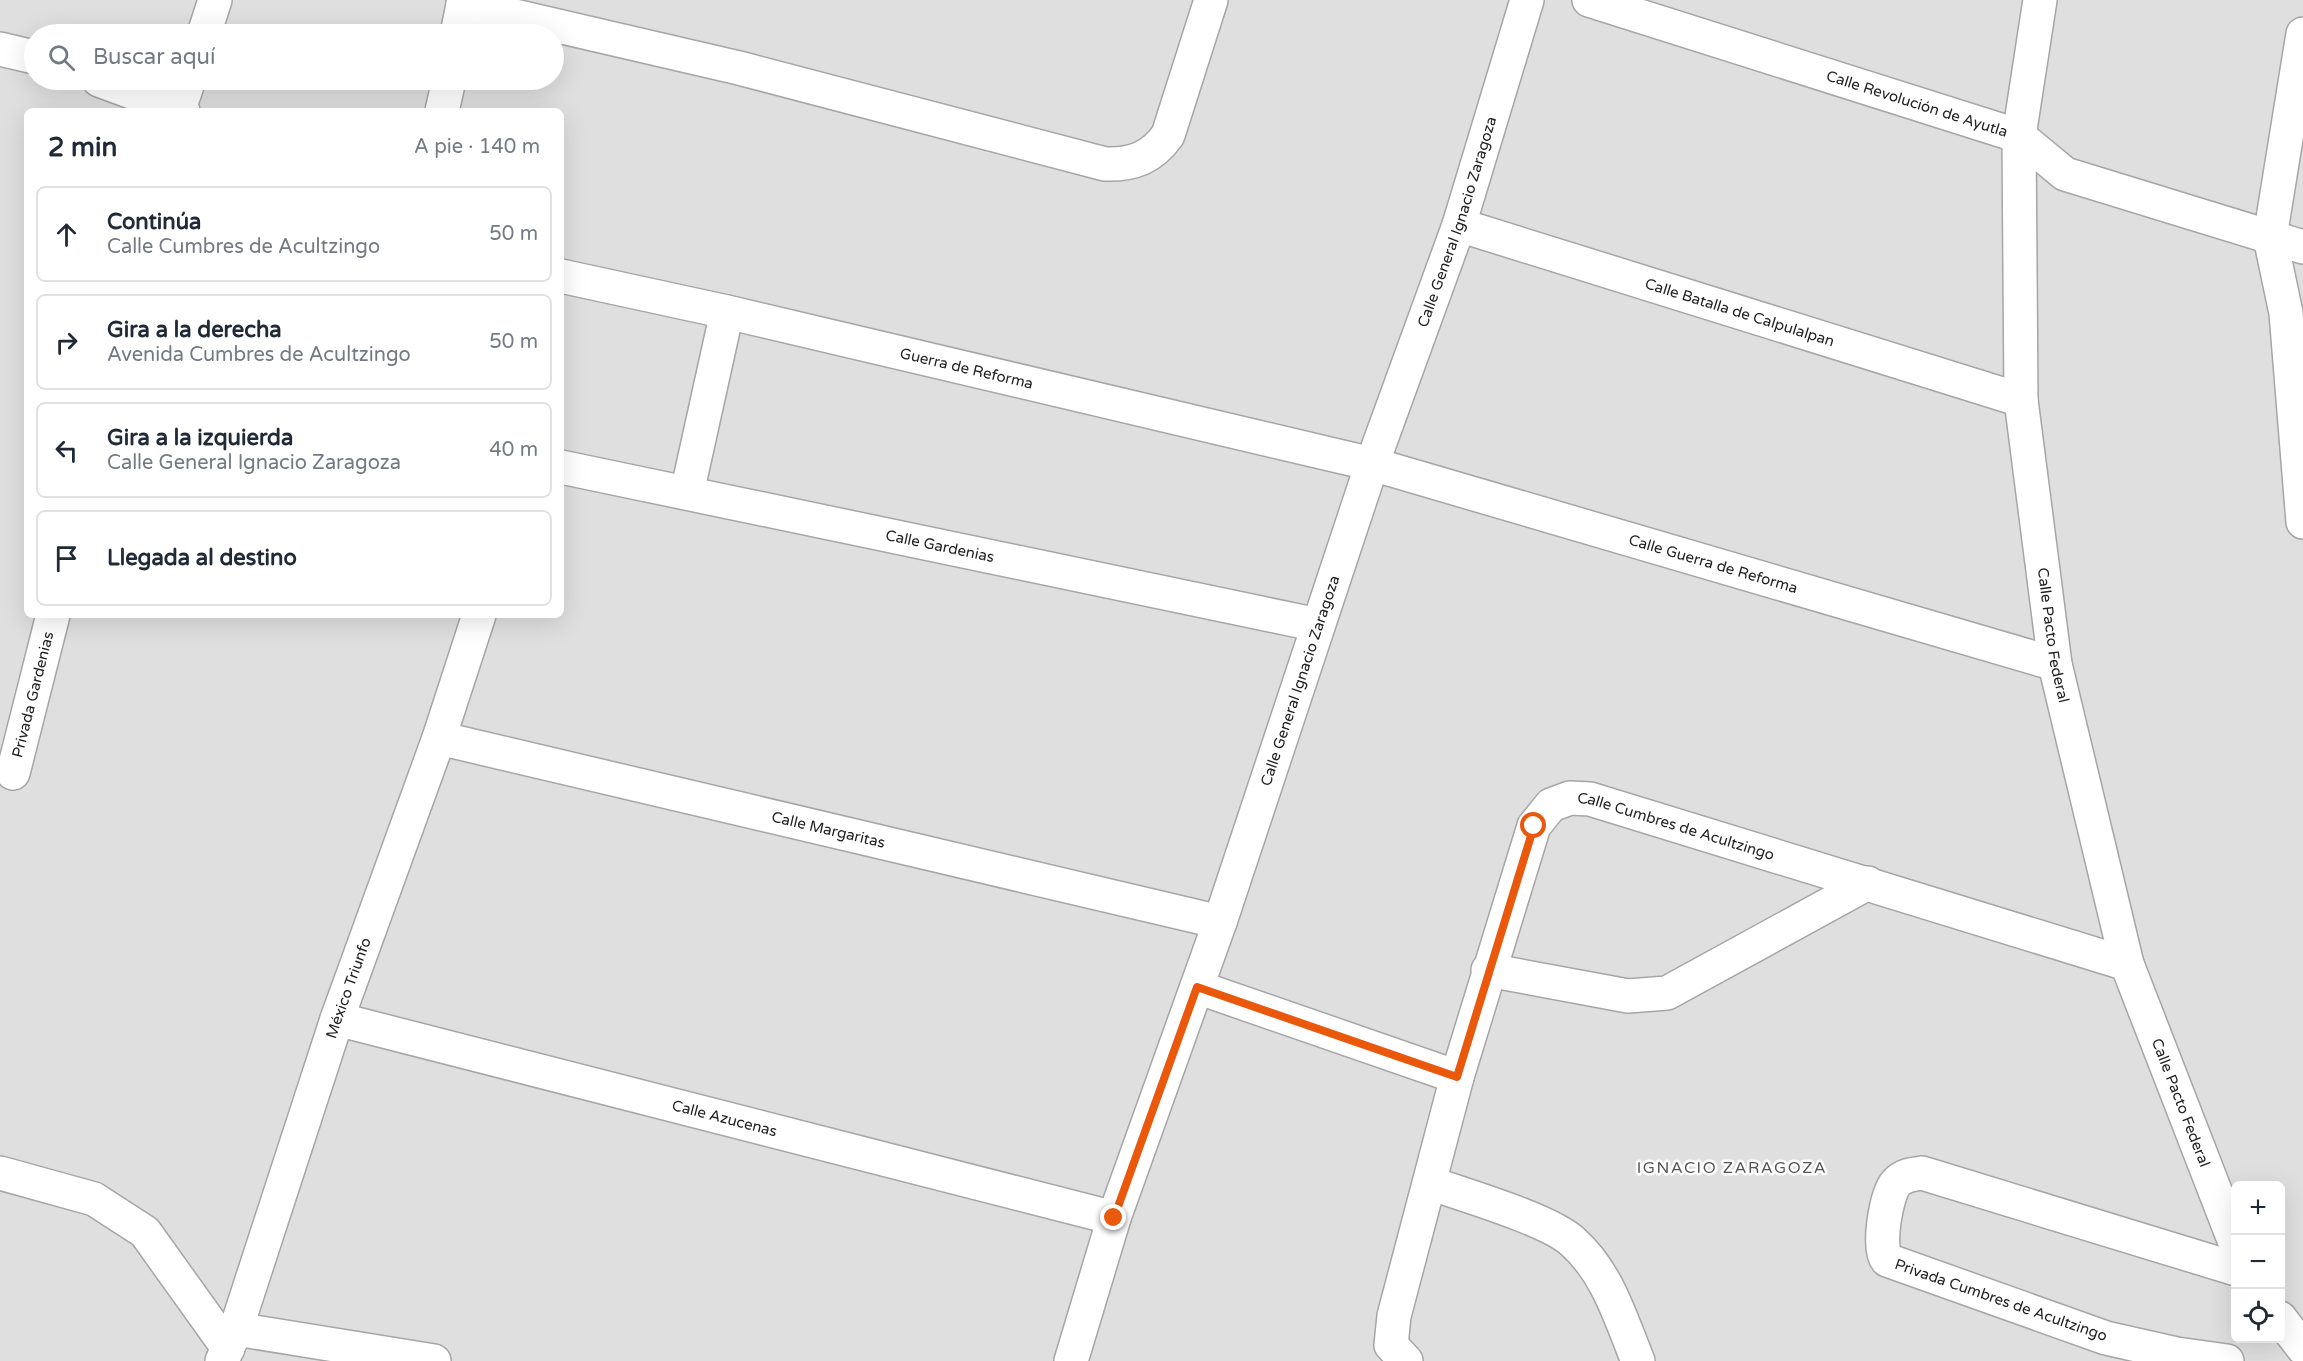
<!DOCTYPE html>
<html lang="es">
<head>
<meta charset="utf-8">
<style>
  body { margin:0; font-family:"Varela Round",sans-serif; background:#f6f6f7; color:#1f2937 }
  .controls { position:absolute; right:18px; bottom:18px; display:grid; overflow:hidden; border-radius:9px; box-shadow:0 6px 24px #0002 }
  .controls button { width:54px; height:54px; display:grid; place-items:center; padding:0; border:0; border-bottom:2px solid #e0e1e3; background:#fff; color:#1f2937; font:30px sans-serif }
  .stop { position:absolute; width:18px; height:18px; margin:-14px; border:4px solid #ea580c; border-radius:50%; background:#fff }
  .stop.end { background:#ea580c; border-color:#fff; box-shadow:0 2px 6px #0008 }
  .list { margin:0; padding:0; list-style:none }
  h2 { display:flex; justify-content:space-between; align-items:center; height:78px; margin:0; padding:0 24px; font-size:26px }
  h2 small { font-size:20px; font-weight:400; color:#747a83 }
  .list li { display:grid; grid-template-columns:39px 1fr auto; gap:18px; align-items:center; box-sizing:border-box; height:96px; margin:0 12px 12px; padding:0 12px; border:2px solid #e0e1e3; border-radius:9px }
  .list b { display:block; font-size:22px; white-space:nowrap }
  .list p { margin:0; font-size:20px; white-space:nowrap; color:#747a83 }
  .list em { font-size:20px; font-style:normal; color:#747a83 }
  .icon { flex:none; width:33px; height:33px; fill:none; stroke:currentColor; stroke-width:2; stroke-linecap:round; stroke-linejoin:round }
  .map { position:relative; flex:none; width:2303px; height:1361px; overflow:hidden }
  .search { position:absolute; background:#fff; box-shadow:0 6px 24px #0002; left:24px; top:24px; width:540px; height:66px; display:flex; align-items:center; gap:15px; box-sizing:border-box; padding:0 21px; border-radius:33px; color:#747a83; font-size:22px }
  .panel { position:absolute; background:#fff; box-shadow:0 6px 24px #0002; left:24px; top:108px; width:540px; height:510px; border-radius:9px }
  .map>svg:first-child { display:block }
  .residential { fill:#e0dfdf; fill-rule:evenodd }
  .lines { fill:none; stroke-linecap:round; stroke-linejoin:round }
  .minor-casing { stroke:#a6a6a6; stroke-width:36 }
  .minor { stroke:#fff; stroke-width:33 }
  .route { stroke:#ea580c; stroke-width:8 }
  .labels { text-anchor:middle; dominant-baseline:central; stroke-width:5; stroke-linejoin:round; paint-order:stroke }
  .street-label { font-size:15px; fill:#222; stroke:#fff }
  .neighbourhood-label { font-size:16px; letter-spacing:1.5px; fill:#555; stroke:#fff }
</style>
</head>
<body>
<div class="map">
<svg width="2303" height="1361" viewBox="0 0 2303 1361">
  <rect width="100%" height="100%" fill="#f1efe9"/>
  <!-- residential -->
  <path class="residential" d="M 0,0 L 2303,0 L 2303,1361 L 0,1361 ZM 34,34 L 554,34 L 554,80 L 34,80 ZM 27,111 L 561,111 L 561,615 L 27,615 ZM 2236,1186 L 2280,1186 L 2280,1338 L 2236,1338 Z"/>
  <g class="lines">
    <defs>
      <g id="minor">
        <path id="s1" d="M 1589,0 L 2019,136 L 2065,174 L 2303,247"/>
        <path id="s2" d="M 2040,0 L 2019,136 L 2021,400 L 2055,664 L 2127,964 L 2236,1245"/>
        <path d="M 463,4 L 739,68 L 1105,164 C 1132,165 1152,158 1168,135 L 1211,0"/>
        <path d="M 204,34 L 215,0"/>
        <path d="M 457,34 L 464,0"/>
        <path d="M 2303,34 L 2270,237 L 2286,313 L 2303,522"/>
        <path d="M 0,49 L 34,57"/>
        <path d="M 99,80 L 183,111"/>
        <path d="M 179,109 L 189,80"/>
        <path d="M 442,111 L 449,80"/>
        <path id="s3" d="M 1459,225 L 2021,400"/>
        <path id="s4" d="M 561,276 L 727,312 L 1372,464 L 2055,664"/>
        <path id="s5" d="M 561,467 L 1318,625"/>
        <path d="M 687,493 L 727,312"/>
        <path id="s6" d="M 439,738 L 1220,922"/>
        <path id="s7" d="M 13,773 L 53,615"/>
        <path d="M 1488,970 L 1628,996 L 1667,993 L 1868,883"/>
        <path d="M 1197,987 L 1457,1077"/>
        <path id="s8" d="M 337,1019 L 1114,1218"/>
        <path d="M 0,1173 L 94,1199 L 145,1232 L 228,1348"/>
        <path d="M 1430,1183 C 1464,1195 1550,1220 1573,1242 C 1608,1273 1621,1320 1638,1361"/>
        <path d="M 2280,1318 L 2303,1348"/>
        <path d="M 236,1329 L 434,1361"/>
        <path id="s9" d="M 222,1361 L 236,1329 L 337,1019 L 439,738 L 479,615"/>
        <path id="s10" d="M 1071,1361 L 1114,1218 L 1220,922 L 1372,464 L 1459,225 L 1527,0"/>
        <path id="s11" d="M 1406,1361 L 1391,1345 L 1394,1316 L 1457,1077 L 1534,826 L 1551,805 L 1570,798 L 1590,799 L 2127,964"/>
        <path d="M 2227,1361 L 2177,1354 L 2106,1338 L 1887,1260 C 1877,1248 1886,1195 1896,1183 C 1903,1175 1913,1174 1922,1173 L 2236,1269"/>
      </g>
    </defs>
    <!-- minor casing -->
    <use href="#minor" class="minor-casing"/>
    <!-- minor -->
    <use href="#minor" class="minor"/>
  </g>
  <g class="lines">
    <!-- route -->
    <path class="route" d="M 1114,1218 L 1197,987 L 1457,1077 L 1534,826"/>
  </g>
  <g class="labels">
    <!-- street labels -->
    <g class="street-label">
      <text stroke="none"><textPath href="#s1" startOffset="344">Calle Revolución de Ayutla</textPath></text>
      <text stroke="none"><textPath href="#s10" startOffset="1203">Calle General Ignacio Zaragoza</textPath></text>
      <text stroke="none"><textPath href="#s3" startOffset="294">Calle Batalla de Calpulalpan</textPath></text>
      <text stroke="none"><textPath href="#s4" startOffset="416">Guerra de Reforma</textPath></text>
      <text stroke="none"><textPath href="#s5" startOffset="387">Calle Gardenias</textPath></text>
      <text stroke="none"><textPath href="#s4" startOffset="1188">Calle Guerra de Reforma</textPath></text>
      <text stroke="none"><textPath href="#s2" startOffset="639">Calle Pacto Federal</textPath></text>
      <text stroke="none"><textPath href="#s10" startOffset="718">Calle General Ignacio Zaragoza</textPath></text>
      <text stroke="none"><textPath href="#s7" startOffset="81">Privada Gardenias</textPath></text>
      <text stroke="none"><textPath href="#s11" startOffset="718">Calle Cumbres de Acultzingo</textPath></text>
      <text stroke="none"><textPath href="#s6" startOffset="400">Calle Margaritas</textPath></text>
      <text stroke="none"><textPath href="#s9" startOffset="394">México Triunfo</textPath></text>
      <text stroke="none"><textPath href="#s2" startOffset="1125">Calle Pacto Federal</textPath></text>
      <text stroke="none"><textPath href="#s8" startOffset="400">Calle Azucenas</textPath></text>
      <text transform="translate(2001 1300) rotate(19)">Privada Cumbres de Acultzingo</text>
    </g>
    <!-- neighbourhood labels -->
    <g class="neighbourhood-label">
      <text x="1732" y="1168">IGNACIO ZARAGOZA</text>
    </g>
  </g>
</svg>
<div class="controls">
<button>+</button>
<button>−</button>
<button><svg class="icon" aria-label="locate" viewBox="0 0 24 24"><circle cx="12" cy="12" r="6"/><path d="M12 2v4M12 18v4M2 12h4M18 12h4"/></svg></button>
</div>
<div class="stop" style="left:1534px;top:826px"></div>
<div class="stop end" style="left:1114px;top:1218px"></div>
<div class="search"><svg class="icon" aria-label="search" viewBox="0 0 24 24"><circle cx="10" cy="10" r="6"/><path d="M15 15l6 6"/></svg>Buscar aquí</div>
<section class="panel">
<h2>2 min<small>A pie · 140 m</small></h2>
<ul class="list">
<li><svg class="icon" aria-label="ahead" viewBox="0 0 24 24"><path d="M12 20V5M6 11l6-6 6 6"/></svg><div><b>Continúa</b><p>Calle Cumbres de Acultzingo</p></div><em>50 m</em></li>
<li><svg class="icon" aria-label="right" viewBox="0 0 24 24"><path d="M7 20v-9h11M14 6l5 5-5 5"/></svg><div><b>Gira a la derecha</b><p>Avenida Cumbres de Acultzingo</p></div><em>50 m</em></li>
<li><svg class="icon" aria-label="left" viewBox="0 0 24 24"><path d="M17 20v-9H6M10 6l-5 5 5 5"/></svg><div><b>Gira a la izquierda</b><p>Calle General Ignacio Zaragoza</p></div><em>40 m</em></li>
<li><svg class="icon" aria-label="arrive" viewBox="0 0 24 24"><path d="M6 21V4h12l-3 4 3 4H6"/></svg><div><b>Llegada al destino</b></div></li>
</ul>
</section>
</div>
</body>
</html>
